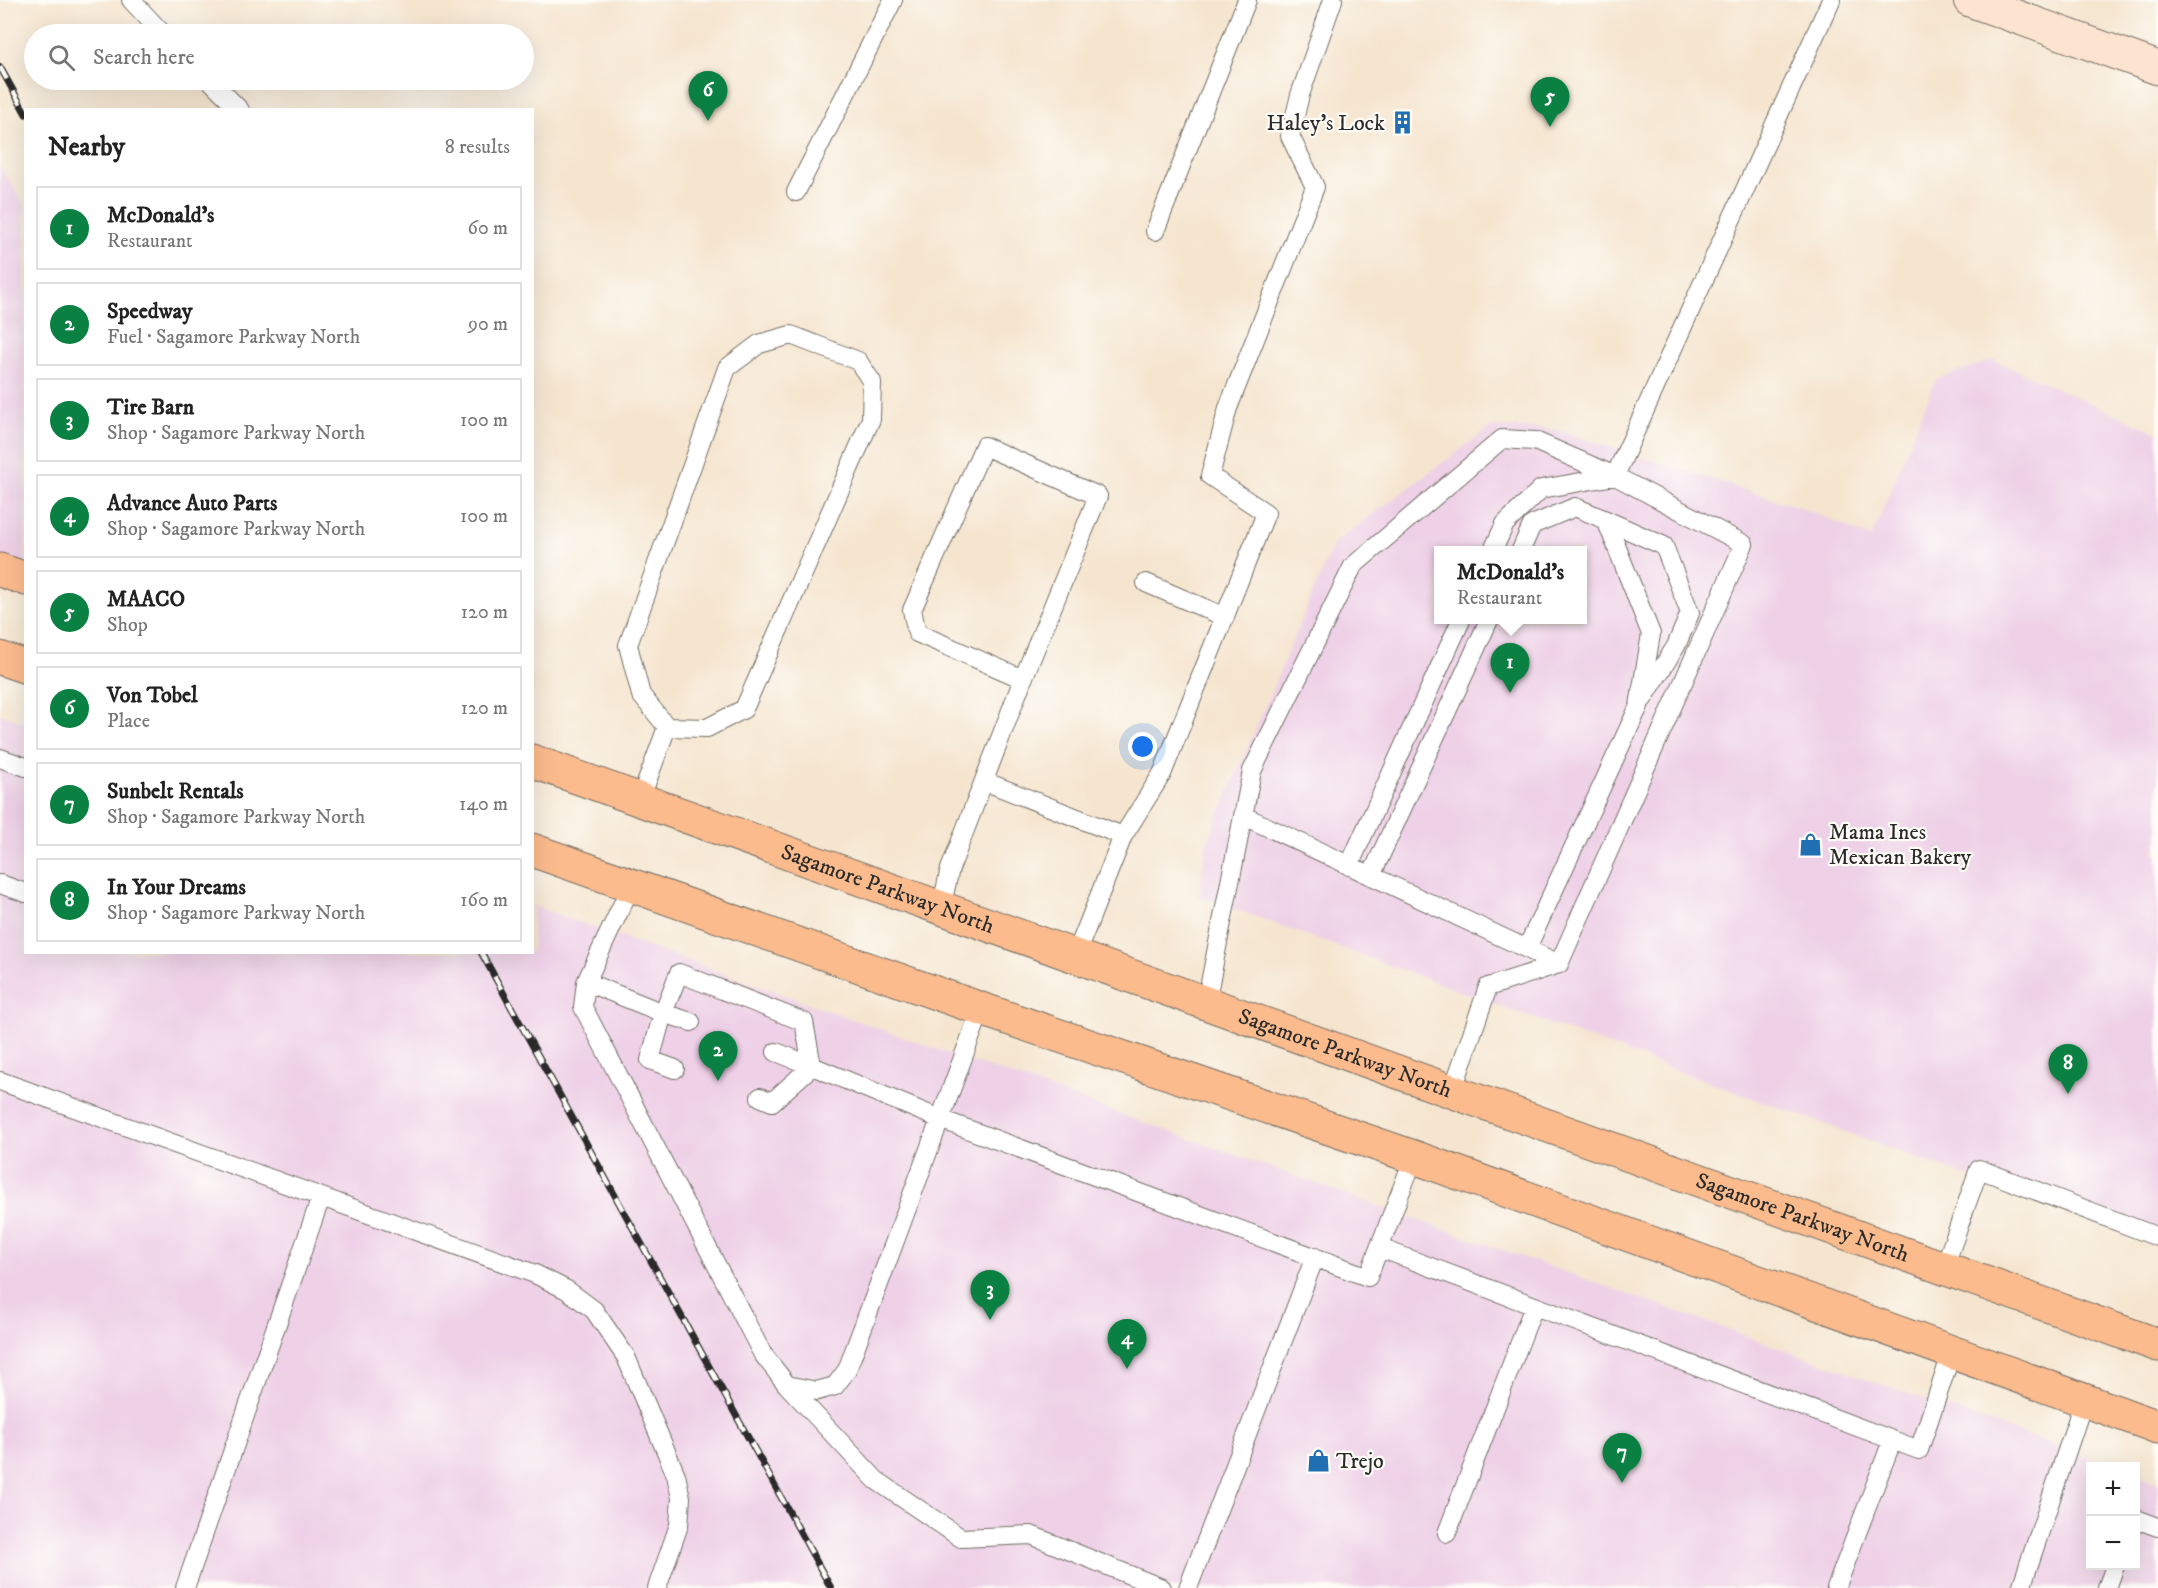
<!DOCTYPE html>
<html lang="en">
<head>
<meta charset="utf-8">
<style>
  body { margin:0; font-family:"IM FELL DW Pica",serif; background:#f2f2f2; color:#222 }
  .controls { position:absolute; right:18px; bottom:18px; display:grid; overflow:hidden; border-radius:0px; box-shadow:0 6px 24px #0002 }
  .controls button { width:54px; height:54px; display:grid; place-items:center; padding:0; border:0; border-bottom:2px solid #e0e0e0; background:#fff; color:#222; font:30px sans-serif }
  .you { position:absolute; left:1143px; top:747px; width:21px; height:21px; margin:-15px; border:4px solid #fff; border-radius:50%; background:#1a73e8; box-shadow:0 0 0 9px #1a73e833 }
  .badge { display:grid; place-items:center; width:39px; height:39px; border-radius:50%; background:#0b8043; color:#fff; font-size:20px; font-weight:700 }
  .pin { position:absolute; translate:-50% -50px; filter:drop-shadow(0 2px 3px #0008) }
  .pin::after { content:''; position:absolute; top:32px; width:21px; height:18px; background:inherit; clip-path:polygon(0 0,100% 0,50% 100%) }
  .popup { position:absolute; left:1434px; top:546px; width:153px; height:78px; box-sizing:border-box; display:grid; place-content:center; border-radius:0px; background:#fff; filter:drop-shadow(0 2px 4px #0005); font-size:20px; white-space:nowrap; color:#767676 }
  .popup b { font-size:22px; color:#222 }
  .popup::after { content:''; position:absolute; left:50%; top:100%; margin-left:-12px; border:12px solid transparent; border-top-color:#fff }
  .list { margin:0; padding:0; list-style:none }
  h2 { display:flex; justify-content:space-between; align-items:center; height:78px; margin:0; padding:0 24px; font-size:26px }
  h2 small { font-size:20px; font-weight:400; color:#767676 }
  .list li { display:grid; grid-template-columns:39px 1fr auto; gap:18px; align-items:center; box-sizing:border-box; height:84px; margin:0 12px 12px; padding:0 12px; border:2px solid #e0e0e0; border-radius:0px }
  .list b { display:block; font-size:22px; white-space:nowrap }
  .list p { margin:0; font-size:20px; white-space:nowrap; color:#767676 }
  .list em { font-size:20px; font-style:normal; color:#767676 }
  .icon { flex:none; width:33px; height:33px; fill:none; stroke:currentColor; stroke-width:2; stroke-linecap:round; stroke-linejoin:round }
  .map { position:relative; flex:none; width:2158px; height:1588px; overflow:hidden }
  .search { position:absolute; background:#fff; box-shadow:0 6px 24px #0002; left:24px; top:24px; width:510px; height:66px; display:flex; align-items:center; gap:15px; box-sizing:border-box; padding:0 21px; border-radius:33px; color:#767676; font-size:22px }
  .panel { position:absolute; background:#fff; box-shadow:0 6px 24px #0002; left:24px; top:108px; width:510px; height:846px; border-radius:0px }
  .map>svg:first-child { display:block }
  .built { fill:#eed0e7; fill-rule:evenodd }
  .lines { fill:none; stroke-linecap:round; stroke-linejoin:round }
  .lane-casing { stroke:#726c64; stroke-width:20 }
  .secondary-casing { stroke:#726c64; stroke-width:35 }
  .primary-casing { stroke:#726c64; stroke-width:35 }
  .lane { stroke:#fff; stroke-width:18 }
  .secondary { stroke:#fde4d1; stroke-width:33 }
  .primary { stroke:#fbbb8d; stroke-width:33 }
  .rail-casing { stroke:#2b2b2b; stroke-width:7 }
  .rail { stroke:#fdfcf7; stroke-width:4.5; stroke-dasharray:14; stroke-linecap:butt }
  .labels { text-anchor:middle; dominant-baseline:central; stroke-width:4.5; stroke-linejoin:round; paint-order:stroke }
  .poi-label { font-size:22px; fill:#2b2b2b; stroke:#fdfcf7; text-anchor:start }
  .street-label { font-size:22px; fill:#2b2b2b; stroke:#fdfcf7 }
</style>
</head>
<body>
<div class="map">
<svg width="2158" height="1588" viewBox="0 0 2158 1588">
  <rect width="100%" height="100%" fill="#fdfcf7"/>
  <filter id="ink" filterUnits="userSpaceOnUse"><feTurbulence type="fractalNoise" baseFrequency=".0167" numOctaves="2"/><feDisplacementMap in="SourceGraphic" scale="12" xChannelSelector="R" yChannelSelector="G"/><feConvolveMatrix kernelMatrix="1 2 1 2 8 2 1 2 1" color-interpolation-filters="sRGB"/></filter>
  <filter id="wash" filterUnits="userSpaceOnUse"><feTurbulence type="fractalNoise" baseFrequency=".008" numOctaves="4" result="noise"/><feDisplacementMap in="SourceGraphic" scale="24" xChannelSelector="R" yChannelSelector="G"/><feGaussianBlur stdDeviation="1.35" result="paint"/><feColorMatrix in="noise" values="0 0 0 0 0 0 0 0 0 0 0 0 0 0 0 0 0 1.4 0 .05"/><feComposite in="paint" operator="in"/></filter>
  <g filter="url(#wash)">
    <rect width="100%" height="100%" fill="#f5e5cf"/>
    <!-- built -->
    <path class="built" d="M 0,166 L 25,206 L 25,577 L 0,568 Z
      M 1993,360 L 2158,433 L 2158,843 L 2154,852 L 2158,854 L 2158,1246 L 1199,896 L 1206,846 L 1334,543 L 1491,427 L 1553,429 L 1811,511 L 1871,538 L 1936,379 ZM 1438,550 L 1582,550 L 1582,620 L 1438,620 Z
      M 0,714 L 25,723 L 26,952 L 532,952 L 533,906 L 2112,1466 L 2090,1466 L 2090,1566 L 2136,1566 L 2136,1475 L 2158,1483 L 2158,1588 L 0,1588 Z"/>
  </g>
  <g filter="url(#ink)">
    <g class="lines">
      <defs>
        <path id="lane" d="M 131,0 L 163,34
          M 210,80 L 240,110
          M 796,192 L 893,0
          M 1155,231 L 1247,0
          M 1606,520 L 1664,546 L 1690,613 L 1676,646 L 1643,699
          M 1521,550 L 1532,525 L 1575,507 L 1606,520 L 1651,634 L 1639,706 L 1527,948
          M 1146,583 L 1225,617
          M 0,758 L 26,767
          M 984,781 L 1123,836 L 1075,957
          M 640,800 L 667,727 L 707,728 L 744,709 L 871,419 L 872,382 L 858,361 L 791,335 L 759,344 L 727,368 L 628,645 L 641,695 L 667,727
          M 1244,816 L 1559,964
          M 1123,836 L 1162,774 L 1266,513 L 1210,476 L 1228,408 L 1315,187 L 1290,136 L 1300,95 L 1333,0
          M 1349,866 L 1461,620
          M 1371,876 L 1489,620
          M 0,884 L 26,893
          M 631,886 L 586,982 L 583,1007 L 762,1353 L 787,1385 L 817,1391 L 835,1386 L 847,1370 L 981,1009
          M 941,908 L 950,869 L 1023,679 L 1098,496 L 984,446 L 912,610 L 917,633 L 1023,679
          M 586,982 L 663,1013 L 691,1022
          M 1206,1003 L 1252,771 L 1353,566 L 1502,439 L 1535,441 L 1615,476 L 1831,0
          M 675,1069 L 650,1060 L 663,1013 L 679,973 L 804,1022 L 812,1066 L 776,1052
          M 0,1081 L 535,1274 L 567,1290 L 594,1310 L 626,1357 L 676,1475 L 681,1498 L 679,1525 L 657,1588
          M 1452,1092 L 1488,987 L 1559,964 L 1744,544 L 1615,476 L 1541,489 L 1505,524 L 1493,550
          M 760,1097 L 772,1102 L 812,1066 L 940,1119 L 1368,1277 L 1414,1157
          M 1380,1248 L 1919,1450 L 1952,1352
          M 1944,1268 L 1979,1169 L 2158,1237
          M 787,1385 L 876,1480 L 961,1538 L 1031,1535 L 1162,1588
          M 2136,1519 L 2158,1527
          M 1447,1533 L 1534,1306
          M 185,1588 L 321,1197
          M 1188,1588 L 1315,1257
          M 1836,1588 L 1892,1441
          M 2021,1588 L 2084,1400
          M 2107,1588 L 2115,1566"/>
        <path id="secondary" d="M 1970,0 L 2158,68"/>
        <g id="primary">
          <path d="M 0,570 L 26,579"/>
          <path d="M 0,658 L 26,667"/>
          <path id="s1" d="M 532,761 L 2158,1345"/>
          <path d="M 532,850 L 981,1009 L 1414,1157 L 2158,1427"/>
        </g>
      </defs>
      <!-- lane casing -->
      <use href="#lane" class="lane-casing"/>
      <!-- secondary casing -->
      <use href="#secondary" class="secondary-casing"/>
      <!-- primary casing -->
      <use href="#primary" class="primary-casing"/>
      <!-- lane -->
      <use href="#lane" class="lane"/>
      <!-- secondary -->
      <use href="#secondary" class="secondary"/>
      <!-- primary -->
      <use href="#primary" class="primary"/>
      <defs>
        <path id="rail" d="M 0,67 L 26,114
          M 481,952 L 831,1588"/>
      </defs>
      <!-- rail casing -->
      <use href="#rail" class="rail-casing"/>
      <!-- rail -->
      <use href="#rail" class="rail"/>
    </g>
  </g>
  <!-- icons -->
  <defs>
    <symbol id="building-bare" viewBox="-9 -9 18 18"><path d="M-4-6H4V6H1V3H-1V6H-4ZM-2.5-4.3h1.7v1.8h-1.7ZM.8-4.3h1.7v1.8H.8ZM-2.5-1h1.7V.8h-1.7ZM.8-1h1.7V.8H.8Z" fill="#1f6fb2" stroke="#fdfcf7" stroke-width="2.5" paint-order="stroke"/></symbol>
    <symbol id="shop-bare" viewBox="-9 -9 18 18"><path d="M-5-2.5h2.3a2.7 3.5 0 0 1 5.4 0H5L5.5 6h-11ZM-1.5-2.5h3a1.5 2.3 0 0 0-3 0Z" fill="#1f6fb2" stroke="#fdfcf7" stroke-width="2.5" paint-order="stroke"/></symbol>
  </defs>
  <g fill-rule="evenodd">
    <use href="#building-bare" x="1386" y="106" width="33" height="33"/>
    <use href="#shop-bare" x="1794" y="828" width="33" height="33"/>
    <use href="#shop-bare" x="1302" y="1444" width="33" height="33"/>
  </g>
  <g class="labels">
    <!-- poi labels -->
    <g class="poi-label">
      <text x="1385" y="123" text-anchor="end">Haley's Lock</text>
      <text x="1829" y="832">Mama Ines<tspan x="1829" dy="25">Mexican Bakery</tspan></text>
      <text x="1336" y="1461">Trejo</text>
    </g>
    <!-- street labels -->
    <g class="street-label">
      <text stroke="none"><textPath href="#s1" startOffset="378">Sagamore Parkway North</textPath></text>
      <text stroke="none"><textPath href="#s1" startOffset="864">Sagamore Parkway North</textPath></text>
      <text stroke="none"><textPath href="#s1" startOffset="1350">Sagamore Parkway North</textPath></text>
    </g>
  </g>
</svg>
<div class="controls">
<button>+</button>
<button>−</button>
</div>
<div class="you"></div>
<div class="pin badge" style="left:1510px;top:693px">1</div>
<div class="popup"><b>McDonald's</b>Restaurant</div>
<div class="pin badge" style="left:718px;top:1081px">2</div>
<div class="pin badge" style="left:990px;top:1320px">3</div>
<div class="pin badge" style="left:1127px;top:1369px">4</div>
<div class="pin badge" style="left:1550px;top:127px">5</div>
<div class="pin badge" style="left:708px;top:121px">6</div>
<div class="pin badge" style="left:1622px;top:1483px">7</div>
<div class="pin badge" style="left:2068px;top:1094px">8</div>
<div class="search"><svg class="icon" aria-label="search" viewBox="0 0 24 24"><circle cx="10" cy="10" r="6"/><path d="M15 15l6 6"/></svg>Search here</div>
<section class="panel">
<h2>Nearby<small>8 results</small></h2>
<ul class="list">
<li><span class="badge">1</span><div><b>McDonald's</b><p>Restaurant</p></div><em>60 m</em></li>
<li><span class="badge">2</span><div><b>Speedway</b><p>Fuel · Sagamore Parkway North</p></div><em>90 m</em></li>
<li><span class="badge">3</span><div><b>Tire Barn</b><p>Shop · Sagamore Parkway North</p></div><em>100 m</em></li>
<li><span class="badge">4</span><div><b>Advance Auto Parts</b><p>Shop · Sagamore Parkway North</p></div><em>100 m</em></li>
<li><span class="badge">5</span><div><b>MAACO</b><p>Shop</p></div><em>120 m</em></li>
<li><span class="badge">6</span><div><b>Von Tobel</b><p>Place</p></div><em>120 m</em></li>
<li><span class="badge">7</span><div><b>Sunbelt Rentals</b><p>Shop · Sagamore Parkway North</p></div><em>140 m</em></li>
<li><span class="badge">8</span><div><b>In Your Dreams</b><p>Shop · Sagamore Parkway North</p></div><em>160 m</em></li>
</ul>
</section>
</div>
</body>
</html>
